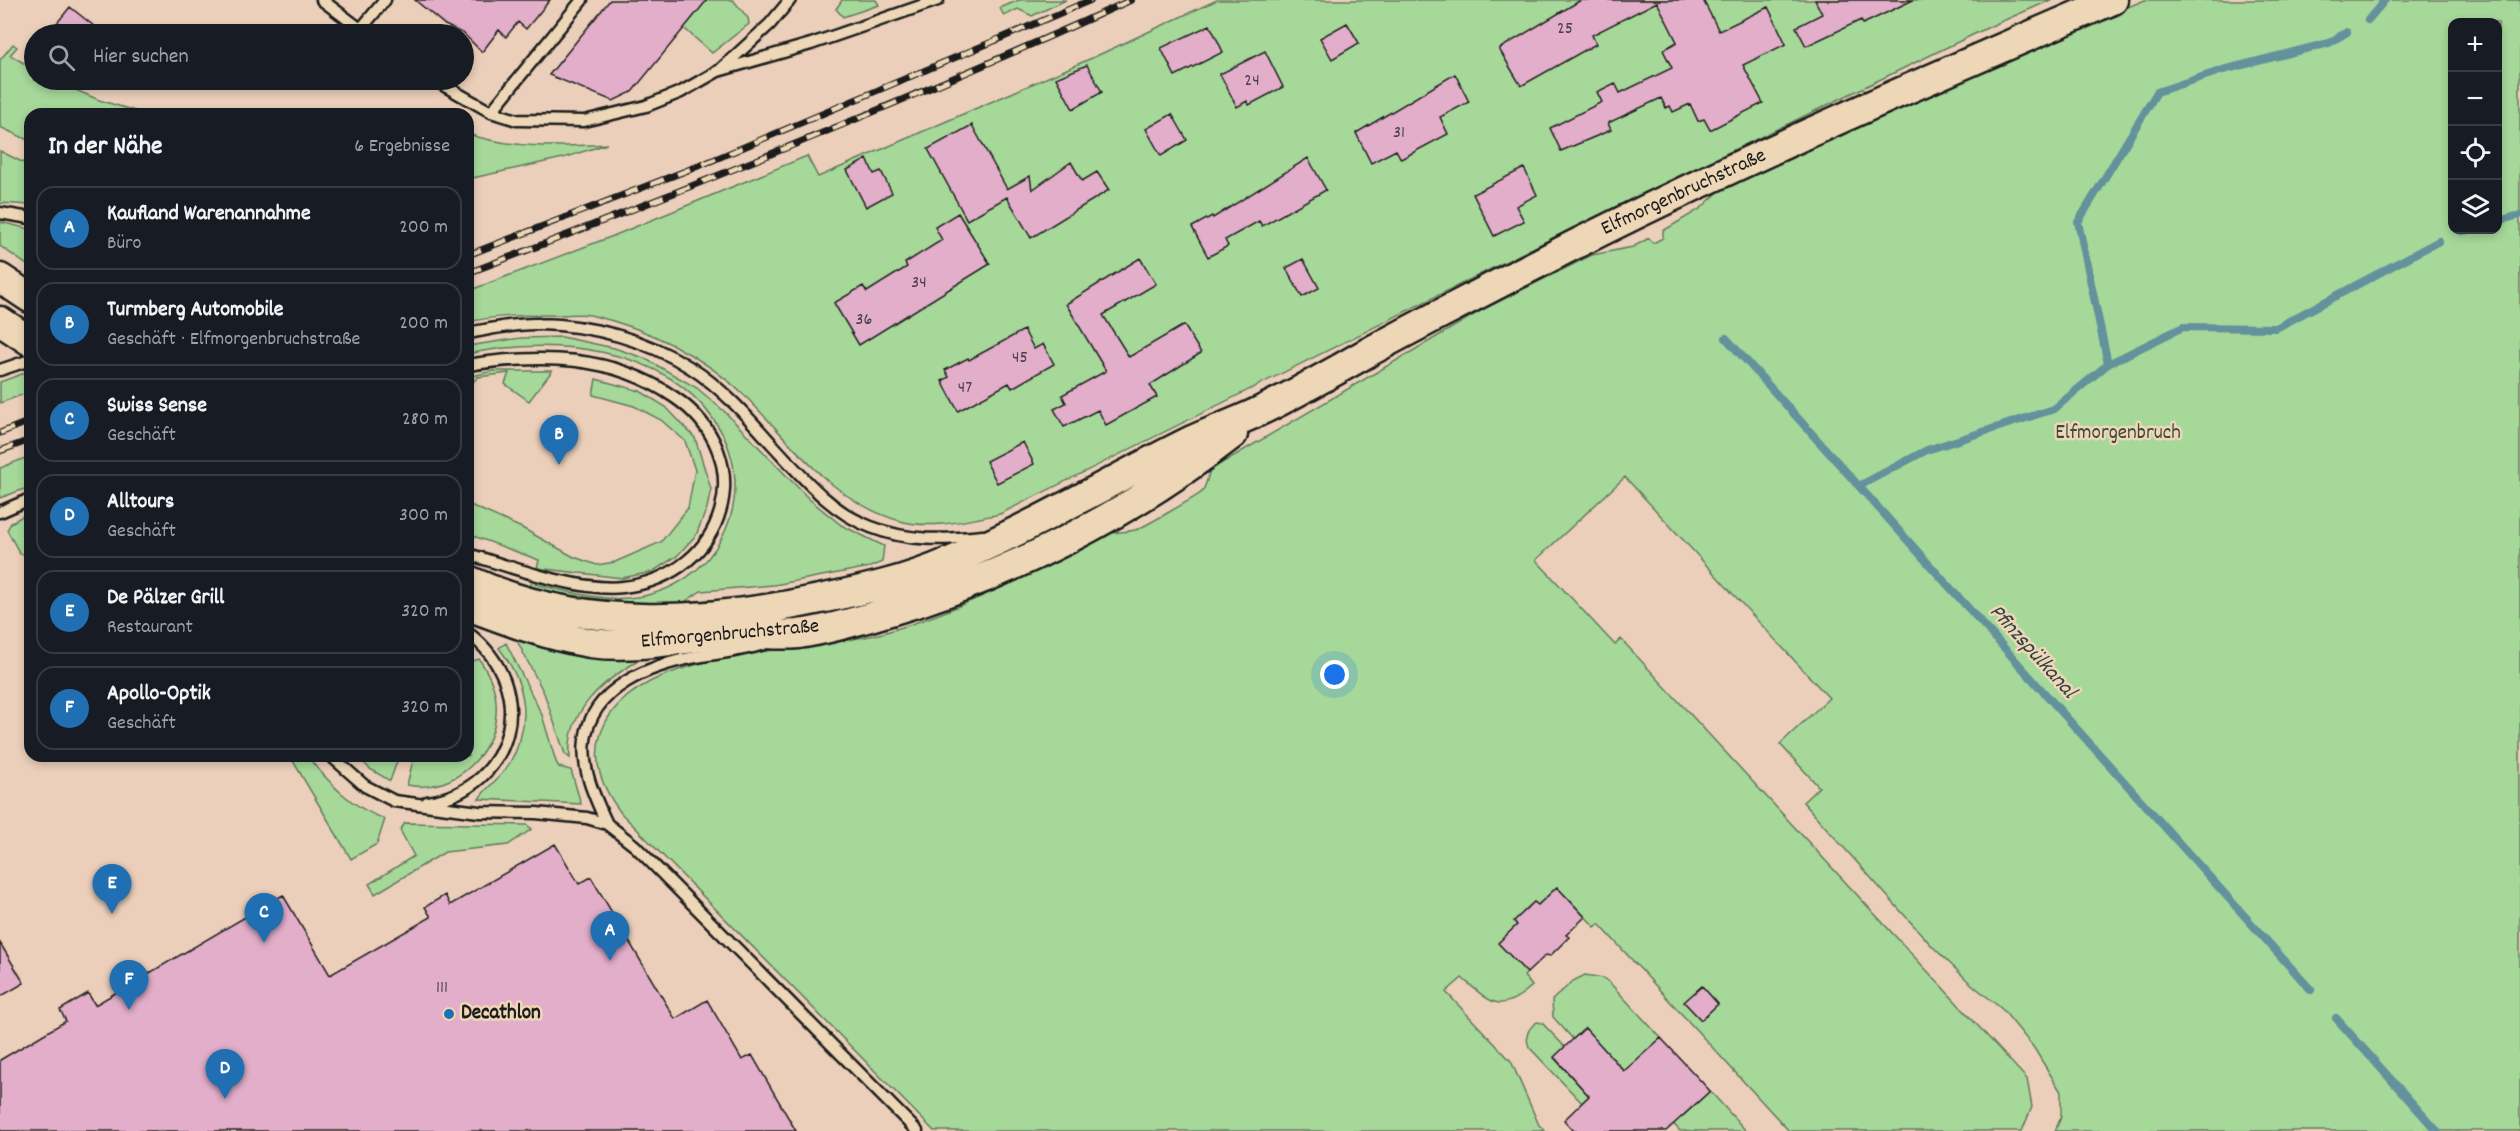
<!DOCTYPE html>
<html lang="de">
<head>
<meta charset="utf-8">
<style>
  body { margin:0; font-family:Dekko,sans-serif; background:#20242c; color:#f1f3f6 }
  .controls { position:absolute; right:18px; top:18px; display:grid; overflow:hidden; border-radius:12px; box-shadow:0 3px 9px #0003 }
  .controls button { width:54px; height:54px; display:grid; place-items:center; padding:0; border:0; border-bottom:2px solid #363941; background:#171b24; color:#f1f3f6; font:30px sans-serif }
  .you { position:absolute; left:1335px; top:675px; width:21px; height:21px; margin:-15px; border:4px solid #fff; border-radius:50%; background:#1a73e8; box-shadow:0 0 0 9px #1a73e833 }
  .badge { display:grid; place-items:center; width:39px; height:39px; border-radius:50%; background:#1f6fb2; color:#fff; font-size:20px; font-weight:700 }
  .pin { position:absolute; translate:-50% -50px; filter:drop-shadow(0 2px 3px #0008) }
  .pin::after { content:''; position:absolute; top:32px; width:21px; height:18px; background:inherit; clip-path:polygon(0 0,100% 0,50% 100%) }
  .list { margin:0; padding:0; list-style:none }
  h2 { display:flex; justify-content:space-between; align-items:center; height:78px; margin:0; padding:0 24px; font-size:26px }
  h2 small { font-size:20px; font-weight:400; color:#9ea1a6 }
  .list li { display:grid; grid-template-columns:39px 1fr auto; gap:18px; align-items:center; box-sizing:border-box; height:84px; margin:0 12px 12px; padding:0 12px; border:2px solid #363941; border-radius:18px }
  .list b { display:block; font-size:22px; white-space:nowrap }
  .list p { margin:0; font-size:20px; white-space:nowrap; color:#9ea1a6 }
  .list em { font-size:20px; font-style:normal; color:#9ea1a6 }
  .icon { flex:none; width:33px; height:33px; fill:none; stroke:currentColor; stroke-width:2; stroke-linecap:round; stroke-linejoin:round }
  .map { position:relative; flex:none; width:2520px; height:1131px; overflow:hidden }
  .search { position:absolute; background:#171b24; box-shadow:0 3px 9px #0003; left:24px; top:24px; width:450px; height:66px; display:flex; align-items:center; gap:15px; box-sizing:border-box; padding:0 21px; border-radius:33px; color:#9ea1a6; font-size:22px }
  .panel { position:absolute; background:#171b24; box-shadow:0 3px 9px #0003; left:24px; top:108px; width:450px; height:654px; border-radius:18px }
  .map>svg:first-child { display:block }
  .green { fill:#a6d89a; stroke:#617a5b; stroke-width:1.5; fill-rule:evenodd }
  .lines { fill:none; stroke-linecap:round; stroke-linejoin:round }
  .stream { stroke:#63919c; stroke-width:8 }
  .building { fill:#e2aeca; stroke:#1c1c1c; stroke-width:1.5 }
  .lane-casing { stroke:#1c1c1c; stroke-width:15 }
  .secondary-casing { stroke:#1c1c1c; stroke-width:33 }
  .lane { stroke:#edd7b6; stroke-width:10 }
  .secondary { stroke:#edd7b6; stroke-width:28 }
  .rail-casing { stroke:#1c1c1c; stroke-width:7 }
  .rail { stroke:#edd7b6; stroke-width:4.5; stroke-dasharray:14; stroke-linecap:butt }
  .poi-dot { fill:#1f6fb2; stroke:#edd7b6; stroke-width:2 }
  .labels { text-anchor:middle; dominant-baseline:central; stroke-width:5; stroke-linejoin:round; paint-order:stroke }
  .number-label { font-size:18px; fill:#4e4048 }
  .street-label { font-size:21px; fill:#1c1c1c; stroke:#edd7b6 }
  .park-label { font-size:21px; fill:#3e4b3c; stroke:#edd7b6 }
  .poi-label { font-size:21px; font-weight:bold; fill:#1c1c1c; stroke:#edd7b6; text-anchor:start }
  .water-label { font-size:22px; font-style:italic; fill:#344347; stroke:#edd7b6 }
</style>
</head>
<body>
<div class="map">
<svg width="2520" height="1131" viewBox="0 0 2520 1131">
  <rect width="100%" height="100%" fill="#ebcfba"/>
  <filter id="ink" filterUnits="userSpaceOnUse"><feTurbulence type="fractalNoise" baseFrequency=".0167" numOctaves="2"/><feDisplacementMap in="SourceGraphic" scale="12" xChannelSelector="R" yChannelSelector="G"/><feConvolveMatrix kernelMatrix="1 2 1 2 8 2 1 2 1" color-interpolation-filters="sRGB"/></filter>
  <g filter="url(#ink)">
    <!-- green -->
    <path class="green" d="M 696,0 L 733,0 L 748,18 L 749,24 L 712,53 L 677,22 Z
      M 842,0 L 876,0 L 879,5 L 843,17 L 836,9 Z
      M 1019,0 L 1066,0 L 1032,16 L 1018,9 L 1004,16 L 1000,8 Z
      M 1217,0 L 2051,0 L 1991,26 L 1593,218 L 1000,514 C 968,520 932,530 900,521 C 831,501 794,445 746,397 C 704,356 648,328 590,315 C 581,313 569,315 559,315 C 527,315 499,315 468,322 L 468,291 L 613,236 L 807,156 L 818,177 L 1092,58 Z
      M 2145,0 L 2520,0 L 2520,1131 L 2055,1131 L 2061,1117 L 2061,1092 L 2034,1048 L 2003,1010 L 1969,982 L 1932,946 L 1803,802 L 1819,787 L 1780,744 L 1829,698 L 1625,477 L 1536,560 L 1615,645 L 1621,639 L 2027,1079 L 2032,1107 L 2022,1131 L 1789,1131 L 1599,924 L 1595,927 L 1557,887 L 1538,905 L 1534,902 L 1514,921 L 1517,925 L 1499,943 L 1527,973 L 1524,976 L 1532,986 C 1500,1015 1491,1003 1462,978 L 1446,992 L 1511,1061 L 1539,1125 L 1545,1131 L 934,1131 L 621,813 C 603,789 591,763 601,733 C 631,643 817,655 893,630 C 942,615 991,593 1036,571 C 1058,560 1078,545 1100,536 C 1112,531 1123,533 1135,530 C 1141,529 1199,495 1202,492 C 1206,486 1208,476 1210,470 L 1484,309 L 1592,255 L 1633,247 L 1649,238 L 1653,243 L 1663,238 L 1663,231 L 1700,209 L 1726,185 L 1939,84 ZM 2452,22 L 2498,22 L 2498,230 L 2452,230 ZM 1702,987 L 1718,1004 L 1701,1020 L 1685,1002 Z
      M 13,44 L 17,47 L 10,55 L 34,69 L 34,80 L 53,80 L 99,100 L 145,114 L 30,114 L 30,141 L 0,127 L 0,60 Z
      M 468,134 C 513,149 561,147 607,144 L 563,158 L 468,179 Z
      M 0,151 L 30,166 L 30,205 L 0,203 Z
      M 0,222 L 30,229 L 30,267 L 0,246 Z
      M 562,337 L 614,348 L 644,358 L 697,388 L 725,412 L 809,499 L 841,525 L 884,546 L 882,562 L 870,567 L 774,585 L 701,591 L 674,609 L 528,594 L 531,583 C 563,590 597,601 629,598 C 716,591 764,496 716,423 C 664,344 551,337 468,354 L 468,346 L 521,338 Z
      M 493,371 L 552,371 L 529,401 L 505,384 L 509,373 L 478,377 L 468,387 L 468,377 Z
      M 27,372 L 30,374 L 30,392 L 0,403 L 0,382 Z
      M 596,379 L 640,391 L 666,407 L 695,438 L 711,489 L 707,508 L 696,535 L 677,556 L 652,572 L 622,578 L 537,568 L 539,560 L 468,534 L 468,504 L 522,528 L 574,557 L 597,565 L 615,562 L 661,542 L 688,508 L 695,470 L 685,441 L 661,420 L 634,406 L 593,395 Z
      M 30,456 L 30,487 L 0,498 L 0,468 Z
      M 30,511 L 30,554 L 20,554 L 7,530 L 11,523 Z
      M 515,637 L 638,657 L 638,661 C 601,682 566,712 570,758 L 565,754 L 544,693 Z
      M 506,643 L 542,715 L 556,762 L 559,767 L 571,770 L 581,804 L 479,799 C 486,787 501,778 509,764 C 533,724 527,684 499,648 Z
      M 479,659 C 488,672 495,685 496,702 C 500,750 456,795 407,785 L 414,756 L 468,756 L 468,662 Z
      M 290,756 L 307,756 C 330,783 350,807 385,819 L 377,844 L 351,859 Z
      M 357,756 L 399,756 L 390,781 L 370,769 Z
      M 405,823 L 527,825 L 532,829 L 508,845 L 445,852 L 375,894 L 369,884 L 414,856 L 400,830 Z
      M 1585,975 L 1603,978 L 1610,983 L 1661,1038 L 1635,1062 L 1632,1079 L 1585,1029 L 1573,1039 L 1553,1017 L 1552,1000 L 1573,981 Z
      M 1537,1022 L 1542,1023 L 1565,1047 L 1554,1058 L 1589,1096 L 1582,1103 L 1529,1047 C 1525,1036 1527,1029 1537,1022 Z
      M 1710,1091 L 1746,1131 L 1680,1131 L 1664,1114 L 1684,1115 Z"/>
    <g class="lines">
      <!-- stream -->
      <path class="stream" d="M 2368,20 L 2385,0
        M 2498,221 L 2520,215
        M 2462,231 L 2468,230
        M 1726,338 L 2311,990
        M 2108,364 L 2078,222 L 2157,92 L 2223,70 L 2329,43 L 2347,32
        M 1859,486 L 1927,450 L 2054,409 L 2108,364 L 2183,327 L 2276,328 L 2439,241
        M 2336,1018 L 2437,1131"/>
    </g>
    <!-- building -->
    <path class="building" d="M 415,0 L 550,0 L 526,29 L 518,22 L 506,37 L 499,30 L 482,52 L 464,34 L 445,25 Z
      M 610,0 L 707,0 L 632,92 L 613,101 L 549,75 Z
      M 1581,0 L 1703,0 L 1719,31 L 1768,7 L 1786,44 L 1743,65 L 1763,103 L 1710,130 L 1704,119 L 1698,121 L 1690,104 L 1673,112 L 1670,106 L 1666,108 L 1661,98 L 1608,123 L 1611,130 L 1561,151 L 1550,128 L 1602,102 L 1597,92 L 1615,83 L 1620,93 L 1672,68 L 1663,50 L 1677,42 L 1657,2 L 1592,35 L 1596,44 L 1521,86 L 1499,49 Z
      M 1815,0 L 1913,0 L 1863,24 L 1861,20 L 1806,46 L 1796,27 L 1822,14 Z
      M 70,7 L 104,34 L 48,34 Z
      M 1347,23 L 1359,43 L 1332,59 L 1320,38 Z
      M 1210,25 L 1223,52 L 1175,76 L 1161,48 Z
      M 1265,51 L 1283,87 L 1249,105 L 1247,101 L 1237,107 L 1220,74 Z
      M 1087,65 L 1102,92 L 1073,109 L 1056,78 Z
      M 1455,74 L 1469,102 L 1440,117 L 1448,134 L 1401,159 L 1396,150 L 1371,163 L 1356,133 Z
      M 1172,114 L 1187,140 L 1161,156 L 1146,129 Z
      M 972,125 L 1007,189 L 1030,176 L 1032,190 L 1071,162 L 1082,181 L 1097,172 L 1109,190 L 1031,238 L 1007,197 L 967,220 L 928,149 Z
      M 1308,158 L 1326,190 L 1262,226 L 1259,221 L 1225,240 L 1228,246 L 1208,257 L 1192,227 L 1212,216 L 1213,218 Z
      M 867,159 L 874,174 L 881,171 L 892,193 L 866,207 L 847,170 Z
      M 1524,168 L 1537,195 L 1516,206 L 1524,221 L 1494,236 L 1473,194 Z
      M 958,213 L 990,264 L 859,345 L 834,303 L 863,286 L 867,292 L 907,267 L 905,263 L 942,240 L 935,227 Z
      M 1140,258 L 1156,284 L 1103,315 L 1129,357 L 1184,325 L 1201,353 L 1150,385 L 1157,397 L 1106,425 L 1098,410 L 1064,427 L 1054,409 L 1066,403 L 1062,395 L 1106,371 L 1066,304 Z
      M 1303,259 L 1319,288 L 1302,297 L 1286,268 Z
      M 1024,330 L 1034,349 L 1043,344 L 1054,364 L 1012,388 L 1009,383 L 958,411 L 942,381 L 949,377 L 945,370 L 968,358 L 969,360 Z
      M 1023,442 L 1034,464 L 997,483 L 986,461 Z
      M 555,844 L 579,884 L 591,877 L 675,1019 L 707,1000 L 742,1060 L 752,1055 L 796,1131 L 0,1131 L 0,1060 L 66,1021 L 60,1010 L 88,993 L 95,1005 L 283,895 L 330,975 L 431,917 L 425,907 L 445,895 L 450,905 Z
      M 1557,887 L 1585,917 L 1566,935 L 1569,937 L 1550,956 L 1546,955 L 1527,973 L 1498,943 L 1517,925 L 1514,921 L 1534,902 L 1538,905 Z
      M 0,943 L 24,983 L 0,997 Z
      M 1702,986 L 1718,1004 L 1701,1020 L 1684,1002 Z
      M 1585,1028 L 1624,1071 L 1661,1038 L 1710,1091 L 1666,1131 L 1574,1131 L 1564,1120 L 1589,1096 L 1554,1057 Z"/>
    <g class="lines">
      <defs>
        <path id="lane" d="M 322,0 L 367,34
          M 360,30 L 385,0
          M 721,69 L 770,24 L 790,0
          M 434,80 L 491,112 L 517,120 L 584,121 L 646,106 L 681,92 L 718,71 L 811,44 L 938,0
          M 491,112 L 582,0
          M 0,213 L 30,218
          M 468,333 C 491,329 516,323 540,324 C 592,325 648,340 691,368 C 721,387 748,417 771,443 C 800,474 830,512 871,527 C 909,542 944,540 983,536
          M 468,365 C 539,354 612,354 674,397 C 762,456 727,576 623,587 C 579,592 511,567 468,554
          M 0,370 L 30,360
          M 0,512 L 30,499
          M 331,756 L 365,786 L 394,801 L 479,812 L 536,813 L 587,818 L 607,824 L 635,846 L 917,1131
          M 427,802 C 515,789 540,687 468,633
          M 607,824 C 595,798 581,769 585,740 C 592,687 651,665 696,657 C 720,653 741,651 764,644"/>
        <path id="secondary" d="M 0,278 L 30,298
          M 0,321 L 30,341
          M 468,580 C 580,631 702,624 820,599 C 864,590 908,580 949,562 C 1032,528 1109,481 1190,441 C 1214,430 1240,421 1264,409 C 1299,392 1333,372 1367,353 C 1435,316 1504,281 1574,245 C 1750,156 1932,78 2113,0
          M 468,606 C 508,621 548,636 590,643 C 637,649 684,638 730,634 C 753,632 776,636 798,634 C 828,630 858,621 887,612 C 1009,576 1132,513 1233,434"/>
      </defs>
      <!-- lane casing -->
      <use href="#lane" class="lane-casing"/>
      <!-- secondary casing -->
      <use href="#secondary" class="secondary-casing"/>
      <!-- lane -->
      <use href="#lane" class="lane"/>
      <!-- secondary -->
      <use href="#secondary" class="secondary"/>
      <defs>
        <path id="rail" d="M 468,255 L 706,163 L 1091,0
          M 468,273 C 691,188 913,99 1131,0
          M 0,433 L 30,421
          M 0,451 L 30,440"/>
      </defs>
      <!-- rail casing -->
      <use href="#rail" class="rail-casing"/>
      <!-- rail -->
      <use href="#rail" class="rail"/>
    </g>
  </g>
  <!-- markers -->
  <circle class="poi-dot" cx="449" cy="1014" r="6"/>
  <g class="labels">
    <!-- number labels -->
    <g class="number-label">
      <text x="1565" y="29">25</text>
      <text x="1252" y="81">24</text>
      <text x="1399" y="133">31</text>
      <text x="919" y="283">34</text>
      <text x="864" y="320">36</text>
      <text x="1020" y="358">45</text>
      <text x="965" y="388">47</text>
      <text x="442" y="988">111</text>
    </g>
    <!-- street labels -->
    <g class="street-label">
      <text transform="translate(1684 193) rotate(-25)">Elfmorgenbruchstraße</text>
      <text transform="translate(730 635) rotate(-5)">Elfmorgenbruchstraße</text>
    </g>
    <!-- park labels -->
    <g class="park-label">
      <text x="2118" y="434">Elfmorgenbruch</text>
    </g>
    <!-- poi labels -->
    <g class="poi-label">
      <text x="461" y="1014">Decathlon</text>
    </g>
    <!-- water labels -->
    <g class="water-label">
      <text transform="translate(2032 652) rotate(48)">Pfinzspülkanal</text>
    </g>
  </g>
</svg>
<div class="controls">
<button>+</button>
<button>−</button>
<button><svg class="icon" aria-label="locate" viewBox="0 0 24 24"><circle cx="12" cy="12" r="6"/><path d="M12 2v4M12 18v4M2 12h4M18 12h4"/></svg></button>
<button><svg class="icon" aria-label="layers" viewBox="0 0 24 24"><path d="M12 4l9 5-9 5-9-5zM3 14l9 5 9-5"/></svg></button>
</div>
<div class="you"></div>
<div class="pin badge" style="left:610px;top:961px">A</div>
<div class="pin badge" style="left:559px;top:465px">B</div>
<div class="pin badge" style="left:264px;top:943px">C</div>
<div class="pin badge" style="left:225px;top:1099px">D</div>
<div class="pin badge" style="left:112px;top:914px">E</div>
<div class="pin badge" style="left:129px;top:1010px">F</div>
<div class="search"><svg class="icon" aria-label="search" viewBox="0 0 24 24"><circle cx="10" cy="10" r="6"/><path d="M15 15l6 6"/></svg>Hier suchen</div>
<section class="panel">
<h2>In der Nähe<small>6 Ergebnisse</small></h2>
<ul class="list">
<li><span class="badge">A</span><div><b>Kaufland Warenannahme</b><p>Büro</p></div><em>200 m</em></li>
<li><span class="badge">B</span><div><b>Turmberg Automobile</b><p>Geschäft · Elfmorgenbruchstraße</p></div><em>200 m</em></li>
<li><span class="badge">C</span><div><b>Swiss Sense</b><p>Geschäft</p></div><em>280 m</em></li>
<li><span class="badge">D</span><div><b>Alltours</b><p>Geschäft</p></div><em>300 m</em></li>
<li><span class="badge">E</span><div><b>De Pälzer Grill</b><p>Restaurant</p></div><em>320 m</em></li>
<li><span class="badge">F</span><div><b>Apollo-Optik</b><p>Geschäft</p></div><em>320 m</em></li>
</ul>
</section>
</div>
</body>
</html>
